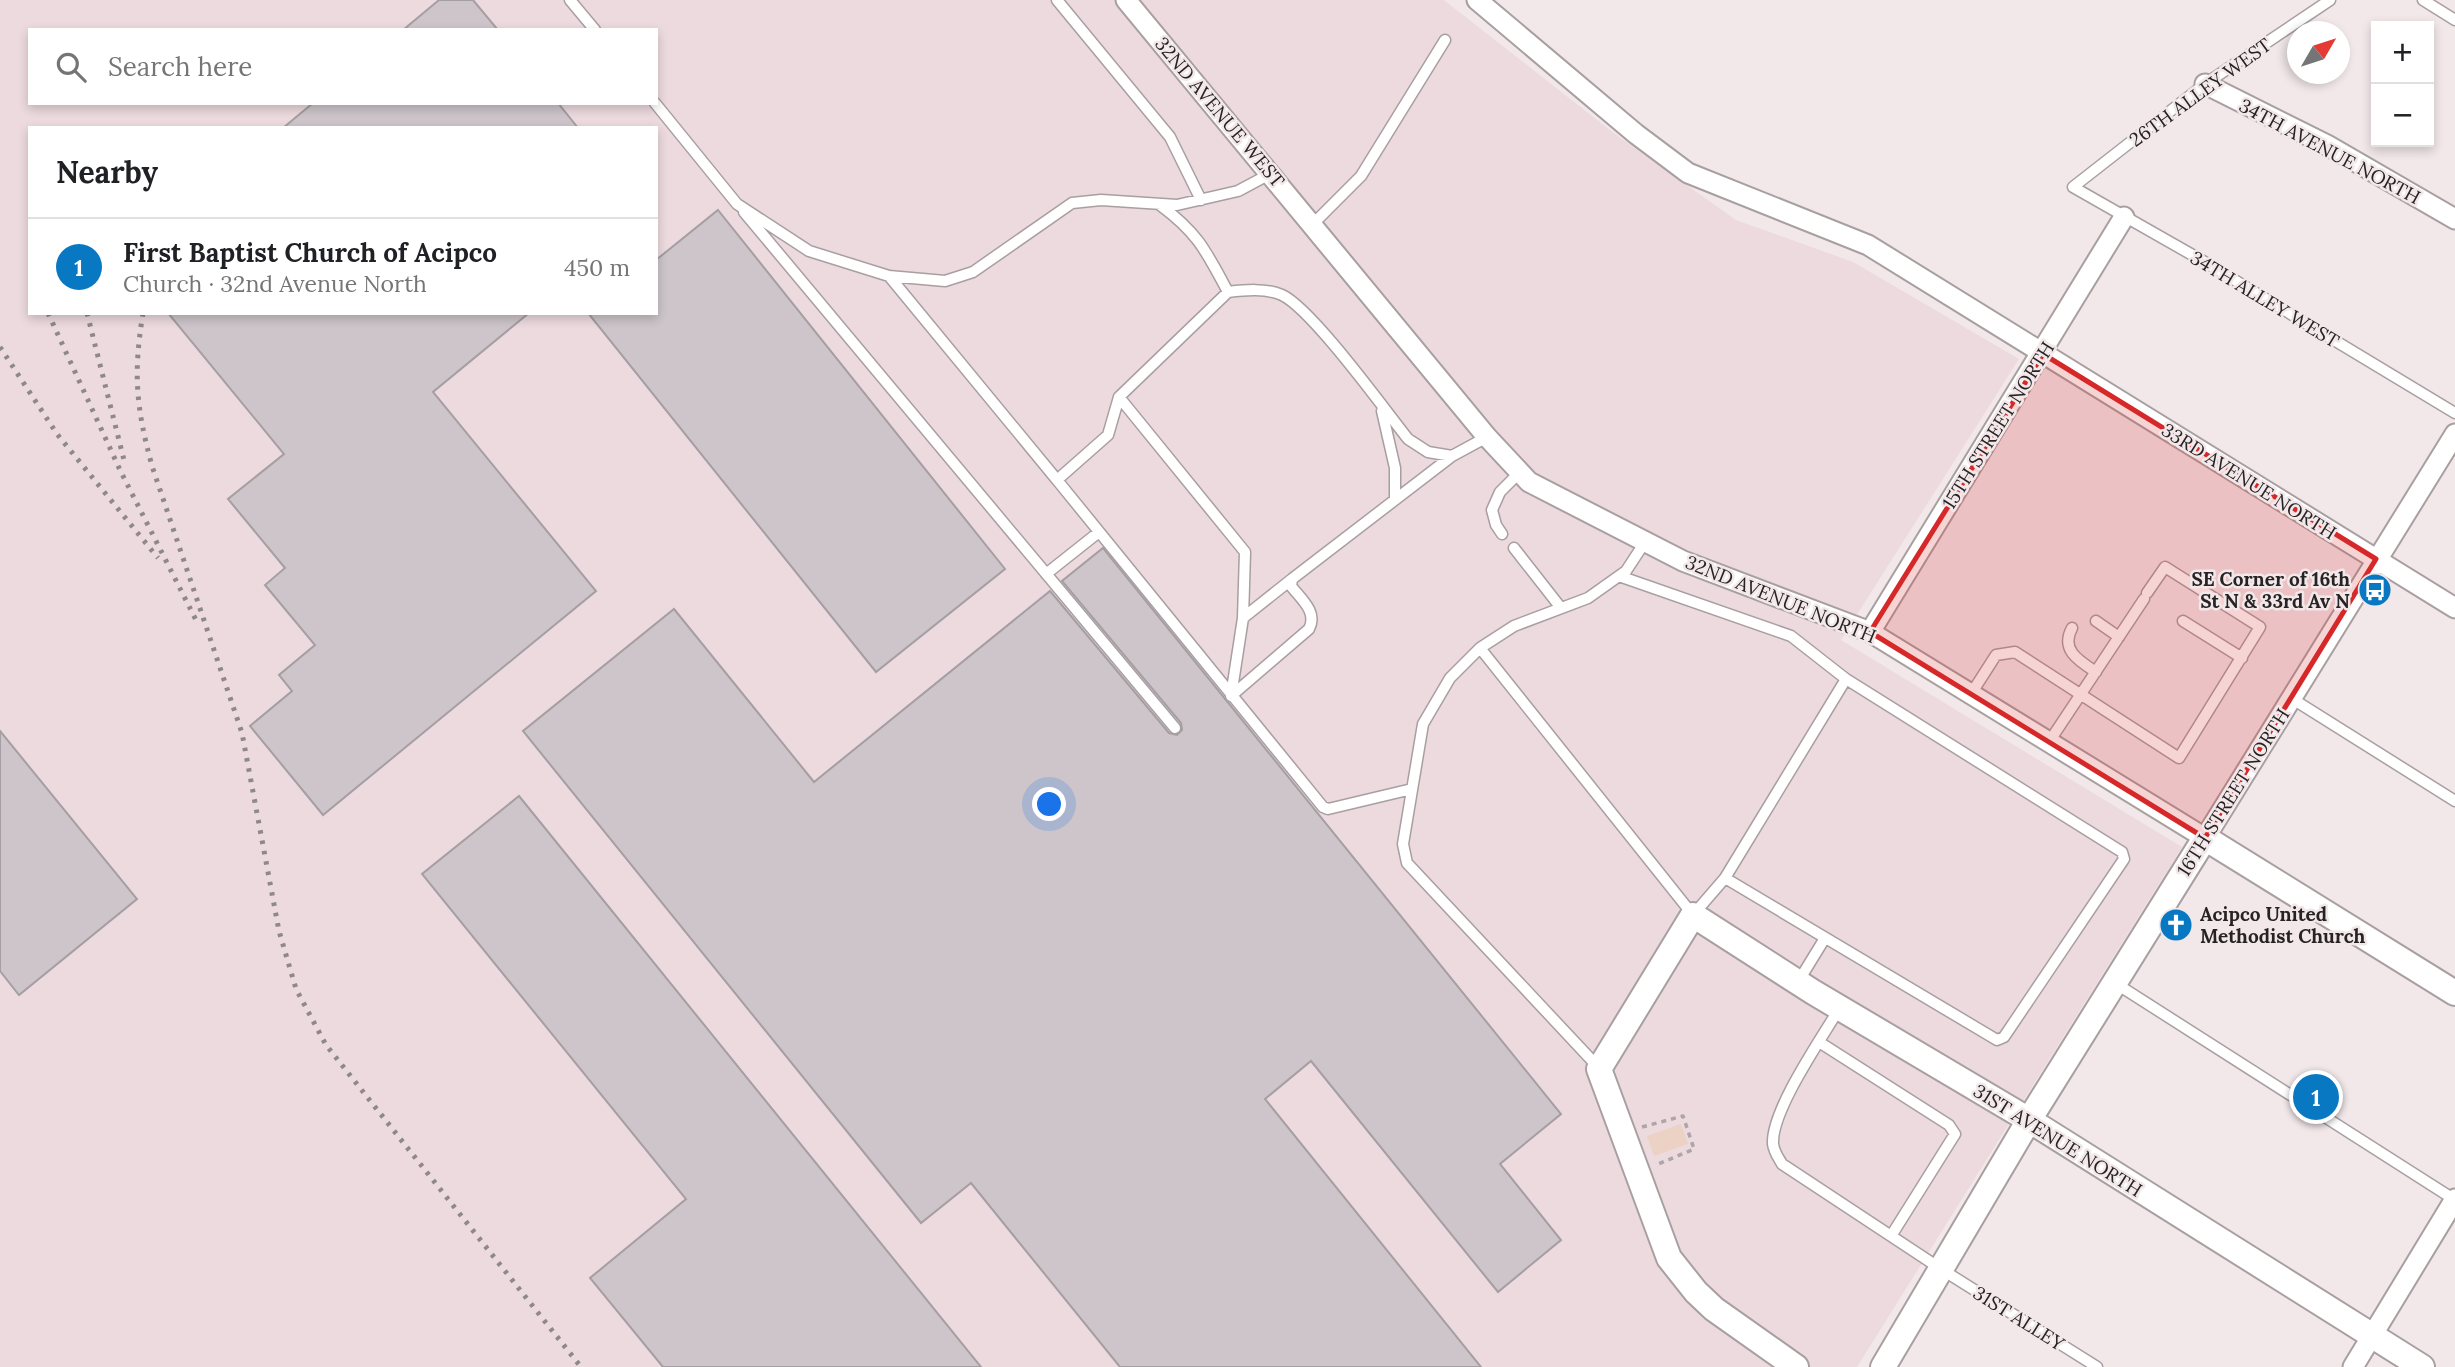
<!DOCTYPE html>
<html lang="en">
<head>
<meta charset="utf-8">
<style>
  body { margin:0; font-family:Lora,serif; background:#f6f6f6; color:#202124 }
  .controls { position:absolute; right:21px; top:21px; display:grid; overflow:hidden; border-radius:0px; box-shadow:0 4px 10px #0003 }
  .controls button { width:63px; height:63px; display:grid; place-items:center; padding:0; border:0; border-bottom:2px solid #e0e0e0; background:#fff; color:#202124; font:35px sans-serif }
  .compass { position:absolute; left:2287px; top:21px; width:63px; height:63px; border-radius:50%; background:#fff; box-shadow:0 4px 10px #0003; rotate:51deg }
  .you { position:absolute; left:1050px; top:805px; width:24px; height:24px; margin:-18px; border:5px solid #fff; border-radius:50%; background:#1a73e8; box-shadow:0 0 0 10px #1a73e833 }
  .badge { display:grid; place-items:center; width:46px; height:46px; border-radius:50%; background:#0978c2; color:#fff; font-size:23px; font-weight:700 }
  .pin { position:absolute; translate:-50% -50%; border:4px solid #fff; box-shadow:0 2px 7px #0006 }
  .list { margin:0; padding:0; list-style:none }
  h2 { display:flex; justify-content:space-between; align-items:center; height:91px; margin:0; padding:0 28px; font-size:30px }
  h2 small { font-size:23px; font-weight:400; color:#757577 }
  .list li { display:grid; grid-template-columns:46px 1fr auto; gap:21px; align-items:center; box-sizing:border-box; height:98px; padding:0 28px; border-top:2px solid #e0e0e0 }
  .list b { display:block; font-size:26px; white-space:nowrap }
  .list p { margin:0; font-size:23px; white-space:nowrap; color:#757577 }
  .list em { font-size:23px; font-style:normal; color:#757577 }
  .icon { flex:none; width:38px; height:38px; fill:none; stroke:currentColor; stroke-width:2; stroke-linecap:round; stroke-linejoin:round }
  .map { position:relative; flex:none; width:2455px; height:1367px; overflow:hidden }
  .search { position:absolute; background:#fff; box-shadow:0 4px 10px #0003; left:28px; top:28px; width:630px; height:77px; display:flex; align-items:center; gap:18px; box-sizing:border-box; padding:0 24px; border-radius:0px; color:#757577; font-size:26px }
  .panel { position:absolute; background:#fff; box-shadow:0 4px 10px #0003; left:28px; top:126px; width:630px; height:189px; border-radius:0px }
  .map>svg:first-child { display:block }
  .built { fill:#ecdade; fill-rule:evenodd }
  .green { fill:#ecd2c4 }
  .building { fill:#cdc5ca; stroke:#a59ea2; stroke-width:2 }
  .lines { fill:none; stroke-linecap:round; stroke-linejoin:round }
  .service-casing { stroke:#a89fa1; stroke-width:13 }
  .minor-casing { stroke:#a89fa1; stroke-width:23 }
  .tertiary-casing { stroke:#a89fa1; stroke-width:28 }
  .path { stroke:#ada5a7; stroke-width:3.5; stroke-dasharray:5 5; stroke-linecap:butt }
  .service { stroke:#fff; stroke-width:10 }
  .minor { stroke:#fff; stroke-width:19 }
  .tertiary { stroke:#fff; stroke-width:24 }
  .rail { stroke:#8f888a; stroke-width:5; stroke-dasharray:3.5 7; stroke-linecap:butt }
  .marked { fill:#d62828; fill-opacity:0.2; stroke:#d62828; stroke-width:5; stroke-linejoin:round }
  .labels { text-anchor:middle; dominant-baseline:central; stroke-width:5; stroke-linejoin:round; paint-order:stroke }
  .street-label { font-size:19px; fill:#272324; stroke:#f2e8ea }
  .poi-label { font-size:19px; font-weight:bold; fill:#272324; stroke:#f2e8ea; text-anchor:end }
</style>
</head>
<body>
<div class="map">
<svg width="2455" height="1367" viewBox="0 0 2455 1367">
  <rect width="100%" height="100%" fill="#f2e8ea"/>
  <!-- built -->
  <path class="built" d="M 0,0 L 1444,0 L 1615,134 L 1736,220 L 1853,262 L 2019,359 L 1841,640 L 2182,847 L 1857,1367 L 0,1367 ZM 30,30 L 656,30 L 656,103 L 30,103 ZM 30,128 L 656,128 L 656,313 L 30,313 Z"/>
  <!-- green -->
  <path class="green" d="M 1681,1124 L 1688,1144 L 1654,1156 L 1647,1136 Z"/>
  <!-- building -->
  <path class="building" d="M 439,0 L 473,0 L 498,30 L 403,30 Z
    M 313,103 L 558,103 L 578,128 L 283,128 Z
    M 718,210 L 1005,569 L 876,672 L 588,313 L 656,313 L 656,260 Z
    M 168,313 L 529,313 L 433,392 L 596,591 L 323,815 L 250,726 L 292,691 L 279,675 L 315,645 L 265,585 L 285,568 L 228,499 L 284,454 Z
    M 1103,548 L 1561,1114 L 1500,1164 L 1561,1240 L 1498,1292 L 1311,1061 L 1265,1099 L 1481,1367 L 1120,1367 L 971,1183 L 921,1223 L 523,731 L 674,609 L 814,782 L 1050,591 L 1169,733 L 1177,735 L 1182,730 L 1181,723 L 1062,581 Z
    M 0,731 L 137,899 L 19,995 L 0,971 Z
    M 519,796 L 981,1367 L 663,1367 L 590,1278 L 686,1199 L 422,874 Z"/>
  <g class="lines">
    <defs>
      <path id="service" d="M 570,0 L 595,30
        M 1057,0 L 1170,137 L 1201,200
        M 2330,0 L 2205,84 L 2073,187 L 2203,261 L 2455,413
        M 2423,0 L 2455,20
        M 655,103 L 737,204 L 809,251 L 889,276 L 945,281 L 973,272 L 1072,203 L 1101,200 L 1177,205 L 1238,191 L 1270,174
        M 1160,205 C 1198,233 1206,251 1228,292
        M 744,212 L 1175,728
        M 1313,224 L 1361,176 L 1445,40
        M 889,276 L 1057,480
        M 1119,397 L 1245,552 L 1243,618 L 1231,696
        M 1382,411 L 1395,468 L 1395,500
        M 1502,534 L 1496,525 L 1492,510 L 1500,492 L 1520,472
        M 1514,548 L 1561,608
        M 1046,574 L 1099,532
        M 1243,618 L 1292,579
        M 2096,621 L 2119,637
        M 2183,621 L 2242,658
        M 2072,628 C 2060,650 2079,661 2096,672
        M 1480,648 L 1693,915 L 1725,878 L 1846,679 L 1791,636 L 1619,576
        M 1971,694 L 1996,655 L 2015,652 L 2179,758 L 2260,627 L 2165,567 L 2147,593
        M 1231,696 L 1309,629 C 1318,612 1301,599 1291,586 L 1292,579 L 1452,456 L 1487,437
        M 2291,698 L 2455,801
        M 2049,742 L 2144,599
        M 1412,789 L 1328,809 L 1323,807 L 1057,480 L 1108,435 L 1119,397 L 1228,292 C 1245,290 1266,288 1282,295 C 1312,309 1384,409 1408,439 L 1428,452 L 1452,456
        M 1725,878 L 1997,1040 L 2004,1037 L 2124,859 L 2122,852 L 1846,679
        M 1798,982 L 1825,938
        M 2115,983 L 2455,1200
        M 1839,1009 C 1821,1039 1771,1111 1773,1144 C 1774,1152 1778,1157 1782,1164 L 1941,1269 L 2097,1367
        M 1819,1042 L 1949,1125 L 1955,1134 L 1891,1236
        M 1599,1068 L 1407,863 L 1403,844 L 1423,724 L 1450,678 L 1480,648 L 1514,626 L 1588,598 L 1626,571 L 1645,542"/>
      <path id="minor" d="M 1126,0 L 1487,437 L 1529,482 L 1683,561 L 1870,632 L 2205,838 L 2455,434
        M 1477,0 L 1636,134 L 1688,173 L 1868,245 L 2455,608
        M 2205,84 L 2327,145 L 2455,219
        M 1870,632 L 2124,217
        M 2353,1367 L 2455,1199"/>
      <path id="tertiary" d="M 1796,1367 L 1714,1309 L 1696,1292 L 1669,1258 L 1599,1069 L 1693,915 L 1813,992 L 2029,1120 L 2422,1367
        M 1883,1367 L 2029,1120 L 2205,838 L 2455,993"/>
    </defs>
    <!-- service casing -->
    <use href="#service" class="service-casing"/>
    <!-- minor casing -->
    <use href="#minor" class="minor-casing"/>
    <!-- tertiary casing -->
    <use href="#tertiary" class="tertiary-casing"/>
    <!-- path -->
    <path class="path" d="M 1642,1127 L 1683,1116 L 1694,1149 L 1656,1165"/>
    <!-- service -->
    <use href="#service" class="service"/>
    <!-- minor -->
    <use href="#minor" class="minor"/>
    <!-- tertiary -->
    <use href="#tertiary" class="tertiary"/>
    <!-- rail -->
    <path class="rail" d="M 48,313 L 120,470 L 197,622
      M 87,313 L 125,464
      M 143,313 C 133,374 136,407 152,466 L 242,733 L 279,931 L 296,989 L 326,1045 L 581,1367
      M 0,347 L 57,434 L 158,558"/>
  </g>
  <!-- marked area -->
  <path class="marked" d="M 2043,354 L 2376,559 L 2205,838 L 1870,632 Z"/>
  <!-- icons -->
  <defs>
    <symbol id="bus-disc" viewBox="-11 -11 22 22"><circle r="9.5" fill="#0978c2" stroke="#f2e8ea"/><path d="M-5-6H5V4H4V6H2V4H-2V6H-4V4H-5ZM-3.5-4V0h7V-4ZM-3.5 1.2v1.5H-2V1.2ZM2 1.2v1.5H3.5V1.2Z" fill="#fff"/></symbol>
    <symbol id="church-disc" viewBox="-11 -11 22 22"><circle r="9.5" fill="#0978c2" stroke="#f2e8ea"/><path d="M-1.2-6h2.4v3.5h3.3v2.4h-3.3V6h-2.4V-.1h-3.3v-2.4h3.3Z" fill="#fff"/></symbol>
  </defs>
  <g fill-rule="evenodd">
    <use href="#bus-disc" x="2356" y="571" width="38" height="38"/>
    <use href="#church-disc" x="2157" y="906" width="38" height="38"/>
  </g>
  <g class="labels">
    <!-- street labels -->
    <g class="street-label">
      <text transform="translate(2200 92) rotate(-36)">26TH ALLEY WEST</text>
      <text transform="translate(1220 112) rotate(50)">32ND AVENUE WEST</text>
      <text transform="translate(2330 151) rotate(28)">34TH AVENUE NORTH</text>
      <text transform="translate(2265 299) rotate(31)">34TH ALLEY WEST</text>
      <text transform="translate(1998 425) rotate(-58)">15TH STREET NORTH</text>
      <text transform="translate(2249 481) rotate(32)">33RD AVENUE NORTH</text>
      <text transform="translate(1781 599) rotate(22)">32ND AVENUE NORTH</text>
      <text transform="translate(2233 792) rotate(-58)">16TH STREET NORTH</text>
      <text transform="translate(2058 1140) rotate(32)">31ST AVENUE NORTH</text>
      <text transform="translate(2019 1318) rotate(32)">31ST ALLEY</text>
    </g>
    <!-- poi labels -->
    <g class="poi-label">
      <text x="2350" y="579">SE Corner of 16th<tspan x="2350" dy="22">St N &amp; 33rd Av N</tspan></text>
      <text x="2200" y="914" text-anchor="start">Acipco United<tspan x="2200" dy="22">Methodist Church</tspan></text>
    </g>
  </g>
</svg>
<div class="controls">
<button>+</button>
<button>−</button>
</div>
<svg class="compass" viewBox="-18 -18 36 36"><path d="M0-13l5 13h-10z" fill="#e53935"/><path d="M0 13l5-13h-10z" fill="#757577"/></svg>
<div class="you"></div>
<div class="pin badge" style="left:2316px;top:1097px">1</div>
<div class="search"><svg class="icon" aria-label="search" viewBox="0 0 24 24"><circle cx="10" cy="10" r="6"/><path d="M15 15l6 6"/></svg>Search here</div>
<section class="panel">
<h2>Nearby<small></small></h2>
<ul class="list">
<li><span class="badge">1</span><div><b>First Baptist Church of Acipco</b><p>Church · 32nd Avenue North</p></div><em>450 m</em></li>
</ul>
</section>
</div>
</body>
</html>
